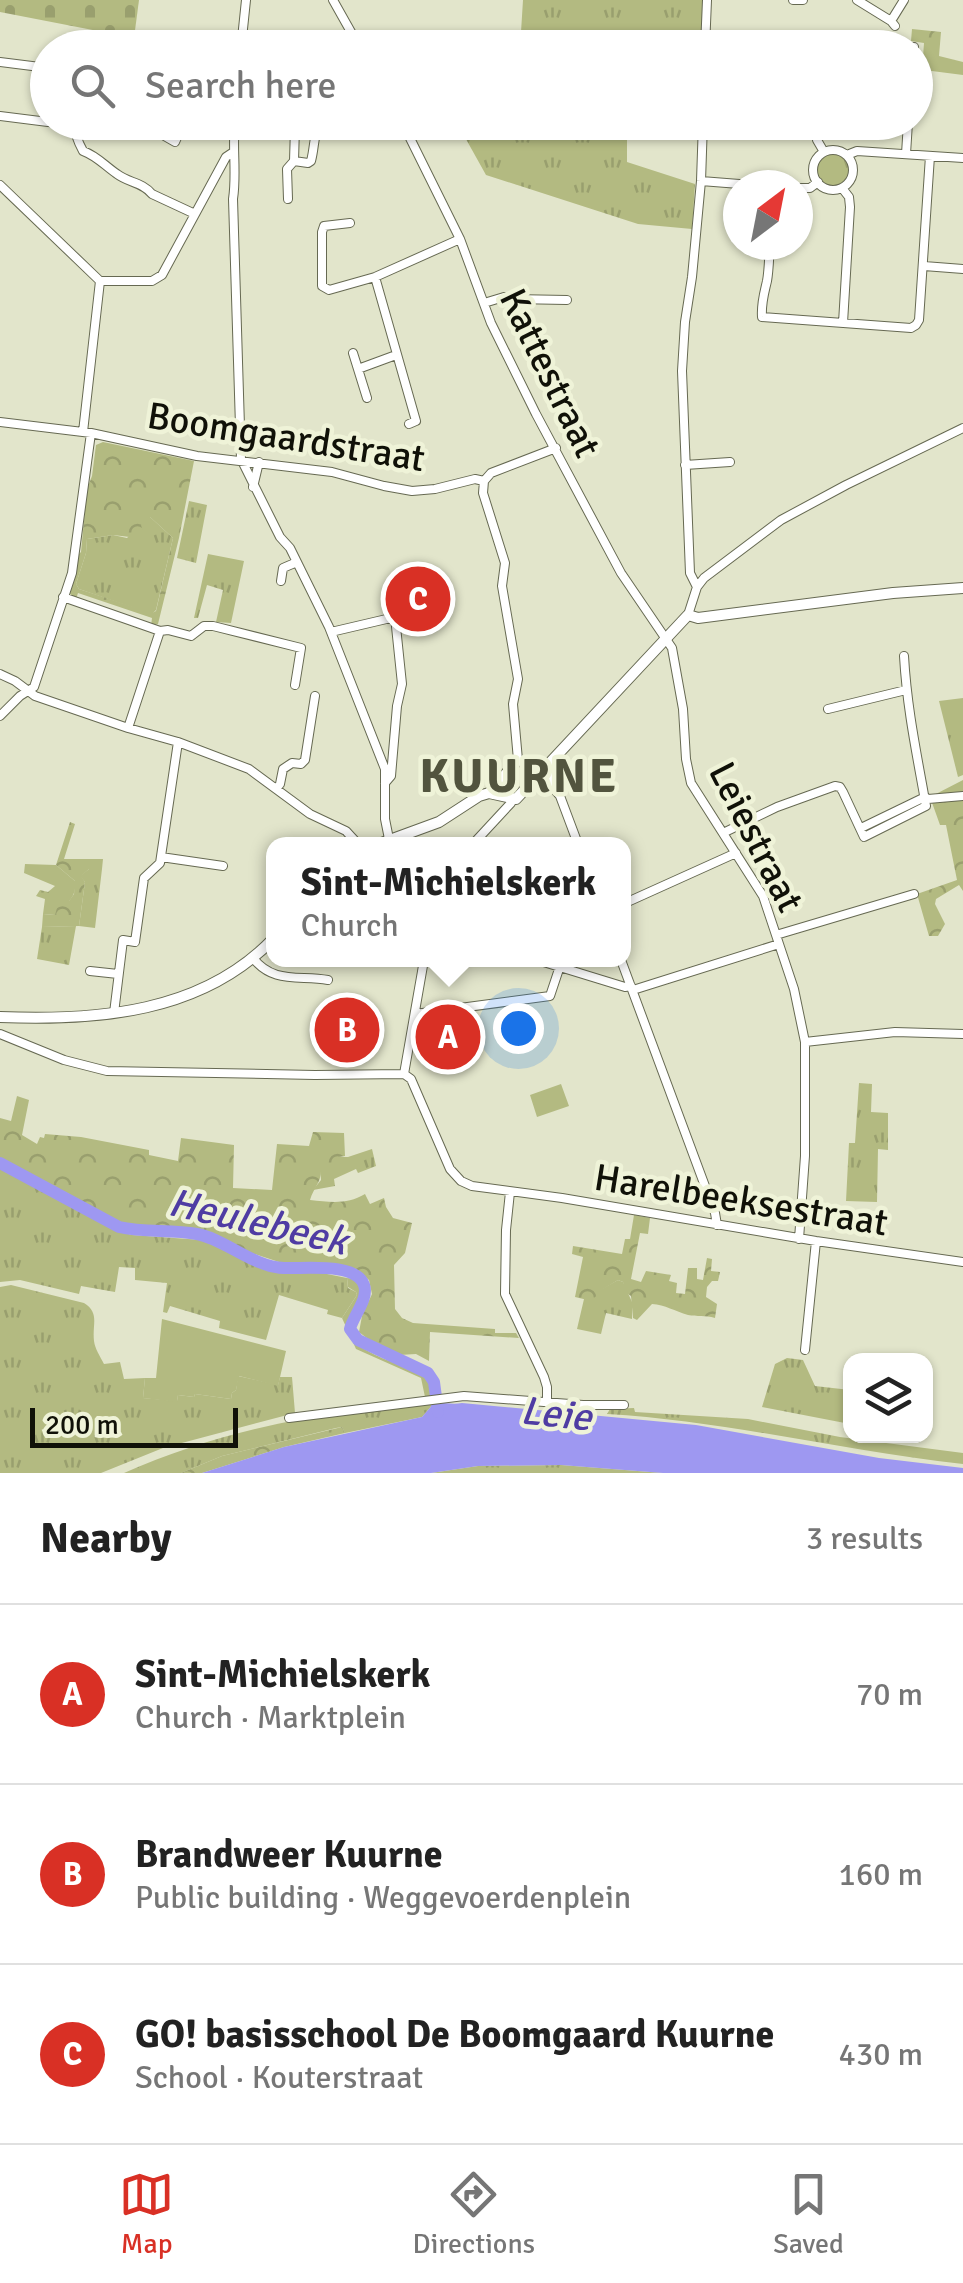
<!DOCTYPE html>
<html lang="en">
<head>
<meta charset="utf-8">
<style>
  body { margin:0; font-family:Signika,sans-serif; background:#f6f6f6; color:#222 }
  .controls { position:absolute; right:30px; bottom:30px; display:grid; overflow:hidden; border-radius:20px; box-shadow:0 2px 8px #0004 }
  .controls button { width:90px; height:90px; display:grid; place-items:center; padding:0; border:0; border-bottom:2px solid #e0e0e0; background:#fff; color:#222; font:50px sans-serif }
  .compass { position:absolute; left:723px; top:170px; width:90px; height:90px; border-radius:50%; background:#fff; box-shadow:0 2px 8px #0004; rotate:32deg }
  .scale { position:absolute; left:30px; bottom:25px; width:208px; box-sizing:border-box; padding-left:10px; border:5px solid #101108; border-top:0; font-size:28px; line-height:35px; white-space:nowrap; color:#101108; -webkit-text-stroke:8px #eff3d8; paint-order:stroke }
  .you { position:absolute; left:518px; top:1028px; width:35px; height:35px; margin:-25px; border:8px solid #fff; border-radius:50%; background:#1a73e8; box-shadow:0 0 0 15px #1a73e833 }
  .badge { display:grid; place-items:center; width:65px; height:65px; border-radius:50%; background:#d93025; color:#fff; font-size:32px; font-weight:700 }
  .pin { position:absolute; translate:-50% -50%; border:5px solid #fff; box-shadow:0 2px 10px #0006 }
  .popup { position:absolute; left:266px; top:837px; width:365px; height:130px; box-sizing:border-box; display:grid; place-content:center; border-radius:20px; background:#fff; filter:drop-shadow(0 2px 8px #0005); font-size:32px; white-space:nowrap; color:#767676 }
  .popup b { font-size:38px; color:#222 }
  .popup::after { content:''; position:absolute; left:50%; top:100%; margin-left:-20px; border:20px solid transparent; border-top-color:#fff }
  .list { margin:0; padding:0; list-style:none }
  h2 { display:flex; justify-content:space-between; align-items:center; height:130px; margin:0; padding:0 40px; font-size:42px }
  h2 small { font-size:32px; font-weight:400; color:#767676 }
  .list li { display:grid; grid-template-columns:65px 1fr auto; gap:30px; align-items:center; box-sizing:border-box; height:180px; padding:0 40px; border-top:2px solid #e0e0e0 }
  .list b { display:block; font-size:38px; white-space:nowrap }
  .list p { margin:0; font-size:32px; white-space:nowrap; color:#767676 }
  .list em { font-size:32px; font-style:normal; color:#767676 }
  .icon { flex:none; width:55px; height:55px; fill:none; stroke:currentColor; stroke-width:2; stroke-linecap:round; stroke-linejoin:round }
  .map { position:relative; flex:none; width:963px; height:1473px; overflow:hidden }
  .search { position:absolute; background:#fff; box-shadow:0 2px 8px #0004; left:30px; right:30px; top:30px; height:110px; display:flex; align-items:center; gap:25px; box-sizing:border-box; padding:0 35px; border-radius:55px; color:#767676; font-size:38px }
  .sheet { height:670px; background:#fff }
  nav { display:flex; justify-content:space-around; align-items:center; box-sizing:border-box; height:140px; border-top:2px solid #e0e0e0; background:#fff; font-size:28px; color:#767676 }
  nav a { display:grid; justify-items:center; gap:5px }
  nav .on { color:#d93025 }
  .map>svg:first-child { display:block }
  .grass { fill:url(#grass-tufts) }
  .forest { fill:url(#forest-crowns); fill-rule:evenodd }
  .cemetery { fill:url(#cemetery-stones) }
  .garden { fill:#b3ba81 }
  .water { fill:#9e98f1 }
  .lines { fill:none; stroke-linecap:round; stroke-linejoin:round }
  .river { stroke:#9e98f1; stroke-width:12 }
  .street-casing { stroke:#666952; stroke-width:10 }
  .secondary-casing { stroke:#666952; stroke-width:12 }
  .street { stroke:#fff; stroke-width:8 }
  .secondary { stroke:#fff; stroke-width:10 }
  .labels { text-anchor:middle; dominant-baseline:central; stroke-width:9; stroke-linejoin:round; paint-order:stroke }
  .street-label { font-size:38px; fill:#101108; stroke:#eff3d8 }
  .water-label { font-size:40px; font-style:italic; fill:#4f3ca3; stroke:#eff3d8 }
  .district-label { font-size:48px; font-weight:bold; letter-spacing:2.5px; fill:#52543e; stroke:#eff3d8 }
</style>
</head>
<body>
<div class="map">
<svg width="963" height="1473" viewBox="0 0 963 1473">
  <defs>
    <pattern id="grass-tufts" width="24" height="20" patternUnits="userSpaceOnUse" patternTransform="scale(2.5)"><rect width="24" height="20" fill="#b3ba81"/><path d="M3 7l-1-3M5 7V3M7 7l1-3M15 17l-1-3M17 17v-4M19 17l1-3" fill="none" stroke="#999f6e"/></pattern>
    <pattern id="forest-crowns" width="20" height="18" patternUnits="userSpaceOnUse" patternTransform="scale(2.5)"><rect width="20" height="18" fill="#b3ba81"/><path d="M2 6a3 3 0 1 1 6 0M12 15a3 3 0 1 1 6 0" fill="none" stroke="#999f6e"/></pattern>
    <pattern id="cemetery-stones" width="16" height="16" patternUnits="userSpaceOnUse" patternTransform="scale(2.5)"><rect width="16" height="16" fill="#b3ba81"/><path d="M2 7V4a2 2 0 0 1 4 0v3zM10 15v-3a2 2 0 0 1 4 0v3z" fill="#999f6e"/></pattern>
  </defs>
  <rect width="100%" height="100%" fill="#e2e5cb"/>
  <!-- grass -->
  <path class="grass" d="M 523,0 L 704,0 L 703,44 L 679,48 L 520,48 Z
    M 609,123 L 627,129 L 627,162 L 695,184 L 692,229 L 638,224 L 486,175 L 457,123 Z
    M816 170a17 17 0 1 1 34 0a17 17 0 1 1-34 0Z
    M 189,501 L 207,505 L 196,563 L 177,558 Z
    M 149,516 L 173,538 L 156,610 L 152,614 L 79,589 L 76,584 L 86,553 L 87,539 L 113,535 L 127,538 Z
    M 208,554 L 244,561 L 231,623 L 216,622 L 223,590 L 207,585 L 198,618 L 194,618 Z
    M 963,698 L 963,775 L 958,777 L 939,701 Z
    M 25,864 L 56,865 L 75,881 C 77,898 66,904 55,915 L 43,914 L 45,899 L 36,896 L 40,890 L 48,892 L 55,886 L 24,873 Z
    M 89,869 L 102,869 L 95,928 L 79,926 L 85,882 L 80,876 Z
    M 76,926 L 69,965 L 37,959 L 42,927 Z
    M 859,1083 L 872,1084 L 871,1112 L 888,1113 L 888,1150 L 878,1149 L 877,1202 L 846,1201 L 849,1143 L 855,1143 Z
    M 372,1149 L 376,1166 L 358,1173 L 356,1169 L 334,1179 L 335,1186 L 313,1190 L 321,1180 L 320,1167 L 332,1157 L 348,1157 Z
    M 0,1168 L 115,1230 L 132,1235 L 202,1240 L 249,1262 L 272,1270 L 307,1270 L 347,1278 L 348,1288 L 356,1292 L 357,1295 L 342,1318 L 327,1314 L 328,1310 L 279,1295 L 266,1340 L 219,1328 L 220,1321 L 170,1306 L 167,1313 L 163,1312 L 167,1283 L 135,1280 L 135,1268 L 119,1267 L 115,1292 L 81,1286 L 79,1294 L 20,1280 L 0,1282 Z
    M 618,1280 L 623,1282 L 632,1302 L 632,1319 L 606,1313 L 601,1334 L 577,1329 L 584,1299 Z
    M 11,1285 L 84,1303 C 100,1313 92,1324 94,1341 C 95,1349 100,1356 104,1364 L 120,1362 L 124,1379 L 145,1378 L 143,1398 L 177,1401 L 178,1395 L 194,1397 L 195,1394 L 231,1399 L 232,1393 L 236,1390 L 238,1376 L 278,1385 L 280,1377 L 292,1377 L 295,1413 L 163,1448 L 101,1473 L 0,1473 L 0,1287 Z
    M 787,1358 L 803,1360 L 815,1386 L 850,1390 L 850,1424 L 762,1407 L 775,1364 Z
    M 434,1403 L 422,1417 L 345,1433 L 342,1427 L 336,1428 L 222,1456 L 181,1473 L 124,1473 C 180,1448 242,1430 302,1419 C 345,1410 391,1408 434,1403 Z
    M 634,1408 L 635,1412 L 748,1419 L 840,1437 L 963,1453 L 963,1464 C 844,1451 727,1421 607,1414 L 610,1409 Z
    M 561,1465 L 663,1473 L 431,1473 L 478,1466 Z"/>
  <!-- forest -->
  <path class="forest" d="M 912,29 L 941,32 L 939,56 L 963,62 L 963,75 L 924,70 L 916,72 L 917,57 L 923,57 L 924,43 L 911,41 Z
    M 103,442 L 194,461 L 179,538 L 158,624 L 151,626 L 152,618 L 78,593 L 76,599 L 70,594 L 78,555 L 81,552 L 87,489 L 92,476 L 96,445 ZM 150,517 L 173,538 L 156,611 L 152,613 L 79,589 L 76,584 L 86,553 L 87,539 L 113,535 L 138,538 L 143,532 L 141,525 Z
    M 963,780 L 963,891 L 959,885 L 936,899 L 935,904 L 945,924 L 938,936 L 929,936 L 917,894 L 957,880 L 946,825 L 940,825 L 930,797 Z
    M 70,822 L 75,824 L 64,859 L 103,859 L 102,869 L 89,869 L 81,876 L 85,882 L 79,926 L 42,927 L 43,914 L 55,915 L 59,901 L 69,901 L 74,894 L 75,881 L 56,865 Z
    M 17,1096 L 29,1100 L 22,1135 L 37,1144 L 40,1137 L 44,1138 L 45,1134 L 81,1137 L 149,1150 L 149,1155 L 178,1161 L 181,1138 L 234,1145 L 233,1188 L 272,1190 L 277,1144 L 309,1146 L 313,1132 L 344,1133 L 345,1156 L 333,1158 L 333,1167 L 321,1168 C 322,1182 314,1187 310,1200 C 330,1202 347,1205 365,1194 L 370,1204 L 384,1198 L 386,1207 L 393,1218 L 412,1223 L 405,1253 L 394,1265 L 395,1309 L 402,1318 L 413,1323 L 495,1329 L 495,1333 L 516,1333 L 519,1338 L 430,1332 L 429,1361 L 416,1354 L 399,1355 L 368,1339 L 359,1332 L 362,1316 L 372,1294 L 369,1280 L 356,1269 L 336,1264 L 279,1262 L 236,1248 L 219,1237 L 203,1232 L 120,1226 L 68,1198 L 69,1194 L 0,1159 L 0,1118 L 11,1121 Z
    M 634,1215 L 650,1218 L 648,1234 L 640,1233 L 631,1279 L 641,1282 L 646,1271 L 671,1275 L 669,1281 L 677,1283 L 676,1293 L 685,1294 L 688,1268 L 697,1268 L 697,1279 L 703,1280 L 707,1258 L 712,1259 L 711,1271 L 720,1272 L 718,1281 L 712,1281 L 707,1287 L 706,1297 L 717,1304 L 715,1318 C 705,1315 697,1317 688,1315 C 675,1311 665,1305 652,1304 L 637,1320 L 633,1318 L 631,1296 L 625,1292 L 623,1282 L 618,1280 L 600,1291 L 592,1301 L 575,1297 L 583,1257 L 572,1254 L 573,1246 L 622,1254 L 625,1239 L 630,1239 Z
    M 347,1278 L 356,1279 C 379,1307 332,1317 358,1344 C 368,1354 395,1363 409,1368 C 414,1370 420,1370 424,1373 C 430,1378 431,1389 432,1396 L 425,1397 L 421,1378 L 356,1349 L 342,1318 L 357,1295 L 356,1292 L 348,1287 Z
    M 342,1427 L 345,1433 L 284,1447 L 202,1473 L 181,1473 L 222,1456 Z"/>
  <!-- cemetery -->
  <path class="cemetery" d="M 0,0 L 139,0 L 134,38 L 0,12 Z"/>
  <!-- garden -->
  <path class="garden" d="M 561,1084 L 569,1106 L 537,1117 L 530,1095 Z
    M 162,1319 L 286,1351 L 278,1386 L 239,1376 L 236,1390 L 232,1393 L 231,1399 L 195,1394 L 194,1397 L 178,1395 L 177,1402 L 143,1398 L 145,1378 L 156,1378 Z"/>
  <!-- water -->
  <path class="water" d="M 434,1403 C 444,1402 452,1405 462,1403 L 696,1425 L 879,1458 L 963,1468 L 963,1473 L 663,1473 L 561,1465 L 478,1466 L 431,1473 L 202,1473 L 284,1447 L 422,1417 Z"/>
  <g class="lines">
    <!-- river -->
    <path class="river" d="M 0,1163 L 119,1227 C 145,1233 171,1229 197,1234 C 225,1239 253,1267 284,1268 C 304,1269 356,1262 364,1285 C 369,1299 353,1316 350,1329 L 358,1340 L 428,1373 L 434,1382 L 438,1412"/>
    <defs>
      <path id="street" d="M 333,0 L 360,48
        M 793,0 L 803,0
        M 857,0 L 891,21 L 895,26
        M 891,21 L 904,0
        M 241,48 L 246,0
        M 705,48 L 707,0
        M 914,48 L 914,47
        M 0,62 L 48,68
        M 0,116 L 48,122
        M 49,122 C 83,127 69,126 83,151 C 97,156 105,166 117,174 C 129,183 142,182 152,194 L 195,214
        M 147,122 L 147,126 L 175,142 L 184,122
        M 235,122 C 232,148 237,173 233,199 L 241,459 L 280,537 L 290,548 L 329,627 L 385,769 L 385,819 L 389,839
        M 402,122 L 460,239 L 491,323 L 536,414 L 621,573 L 672,648 L 683,709 L 686,759 L 691,783 L 763,896 L 794,989 L 805,1042 L 805,1156 L 799,1239
        M 817,122 L 817,140 L 824,152
        M 267,124 L 330,131 L 359,122
        M 295,127 L 294,161 L 308,163 L 311,161 C 315,146 313,136 320,122
        M813 170a20 20 0 1 1 40 0a20 20 0 1 1-40 0Z
        M 906,154 L 908,122
        M 847,155 L 857,151 L 963,158
        M 701,181 L 752,185
        M 0,185 L 100,281
        M 798,188 L 810,188 L 818,182
        M 842,188 L 849,197 L 850,207 L 843,323
        M 288,199 L 287,169 L 294,161
        M 350,223 L 324,226 L 322,232 L 322,286 L 329,290 L 375,277 L 460,239
        M 770,245 C 769,257 769,270 767,281 C 764,294 761,303 762,317 L 911,328 L 916,325 L 919,320 L 930,156
        M 924,266 L 963,269
        M 375,277 L 416,421 L 409,424
        M 100,281 L 152,281 L 162,275 L 226,157 L 232,153
        M 484,303 L 504,297 L 512,299 L 567,300
        M 353,353 L 367,398
        M 358,369 L 396,355
        M 0,422 L 91,433 L 197,456 L 332,472 L 384,486 L 412,491 L 435,489 L 475,479 L 484,481 L 491,473 L 556,448
        M 83,432 L 100,281
        M 685,465 L 730,462
        M 484,481 L 483,493 L 505,563 L 502,586 L 518,679 L 513,704 L 518,760
        M 253,487 L 259,462
        M 281,581 L 283,568 L 297,562
        M 697,587 L 690,573 L 682,371 L 685,322 L 692,277 L 701,181 L 703,122
        M 63,597 L 160,631 L 168,630 L 191,636 L 204,626 L 213,626 L 301,648 L 295,685
        M 688,615 L 697,587 L 704,578 L 781,520 L 846,485 L 963,428
        M 331,632 L 395,617 L 402,684 L 397,706 L 391,776 L 385,783
        M 0,674 L 15,681 L 35,696 L 128,728 L 178,742 L 249,769 L 310,814 L 346,831 L 358,844
        M 828,709 L 906,690
        M 0,716 L 20,696 L 34,687 L 72,573 L 91,433
        M 128,728 L 160,631
        M 546,767 L 554,789 L 560,796 L 578,844
        M 276,789 L 280,784 L 283,769 L 292,763 L 301,764 L 305,760 L 315,696
        M 925,797 L 928,799 L 963,796
        M 861,828 L 925,797
        M 723,833 L 777,807 L 835,786 L 840,787 L 843,792 L 864,837 L 926,806 C 917,755 907,709 904,656
        M 473,844 L 511,803 L 510,799
        M 161,857 L 223,866
        M 623,904 L 736,853
        M 776,935 L 914,894
        M 253,958 C 273,984 299,975 328,980
        M 537,960 L 625,987 L 631,986
        M 621,960 L 715,1213 L 717,1225
        M 90,971 L 118,974
        M 633,990 L 779,944
        M 114,1013 L 123,940 L 135,942 L 144,878 L 160,863 L 178,742
        M 415,1014 L 550,996 L 560,966
        M 0,1034 L 64,1060 L 107,1071 L 315,1075 L 404,1074
        M 805,1042 L 895,1032 L 963,1034
        M 404,1074 L 411,1079 L 450,1169 L 461,1181 L 472,1186 L 562,1198 L 816,1241 L 963,1262
        M 404,1074 L 424,960
        M 510,1192 L 506,1230 L 505,1294 L 544,1377 L 547,1387 L 547,1402
        M 805,1350 L 816,1241
        M 289,1418 L 464,1396 L 583,1405 L 624,1405"/>
      <path id="secondary" d="M 489,793 L 518,760
        M 379,844 L 439,822 L 479,796 L 489,793 L 516,799 L 688,615 L 698,618 L 893,593 L 963,588
        M 0,1017 C 97,1021 202,1013 273,939"/>
    </defs>
    <!-- street casing -->
    <use href="#street" class="street-casing"/>
    <!-- secondary casing -->
    <use href="#secondary" class="secondary-casing"/>
    <!-- street -->
    <use href="#street" class="street"/>
    <!-- secondary -->
    <use href="#secondary" class="secondary"/>
  </g>
  <g class="labels">
    <!-- street labels -->
    <g class="street-label">
      <text transform="translate(550 373) rotate(64)">Kattestraat</text>
      <text transform="translate(286 437) rotate(9)">Boomgaardstraat</text>
      <text transform="translate(756 837) rotate(63)">Leiestraat</text>
      <text transform="translate(741 1200) rotate(9)">Harelbeeksestraat</text>
    </g>
    <!-- water labels -->
    <g class="water-label">
      <text transform="translate(258 1222) rotate(13)">Heulebeek</text>
      <text transform="translate(556 1414) rotate(6)">Leie</text>
    </g>
    <!-- district labels -->
    <g class="district-label">
      <text x="519" y="776">KUURNE</text>
    </g>
  </g>
</svg>
<div class="controls">
<button><svg class="icon" aria-label="layers" viewBox="0 0 24 24"><path d="M12 4l9 5-9 5-9-5zM3 14l9 5 9-5"/></svg></button>
</div>
<svg class="compass" viewBox="-18 -18 36 36"><path d="M0-13l5 13h-10z" fill="#e53935"/><path d="M0 13l5-13h-10z" fill="#767676"/></svg>
<div class="scale">200 m</div>
<div class="you"></div>
<div class="pin badge" style="left:448px;top:1037px">A</div>
<div class="popup"><b>Sint-Michielskerk</b>Church</div>
<div class="pin badge" style="left:347px;top:1030px">B</div>
<div class="pin badge" style="left:418px;top:599px">C</div>
<div class="search"><svg class="icon" aria-label="search" viewBox="0 0 24 24"><circle cx="10" cy="10" r="6"/><path d="M15 15l6 6"/></svg>Search here</div>
</div>
<section class="sheet">
<h2>Nearby<small>3 results</small></h2>
<ul class="list">
<li><span class="badge">A</span><div><b>Sint-Michielskerk</b><p>Church · Marktplein</p></div><em>70 m</em></li>
<li><span class="badge">B</span><div><b>Brandweer Kuurne</b><p>Public building · Weggevoerdenplein</p></div><em>160 m</em></li>
<li><span class="badge">C</span><div><b>GO! basisschool De Boomgaard Kuurne</b><p>School · Kouterstraat</p></div><em>430 m</em></li>
</ul>
</section>
<nav>
<a class="on"><svg class="icon" aria-label="map" viewBox="0 0 24 24"><path d="M3 6l6-2 6 2 6-2v14l-6 2-6-2-6 2zM9 4v14M15 6v14"/></svg>Map</a>
<a><svg class="icon" aria-label="directions" viewBox="0 0 24 24"><path d="M12 3l9 9-9 9-9-9zM9 14v-3h6M13 9l2 2-2 2"/></svg>Directions</a>
<a><svg class="icon" aria-label="saved" viewBox="0 0 24 24"><path d="M7 4h10v16l-5-4-5 4z"/></svg>Saved</a>
</nav>
</body>
</html>
